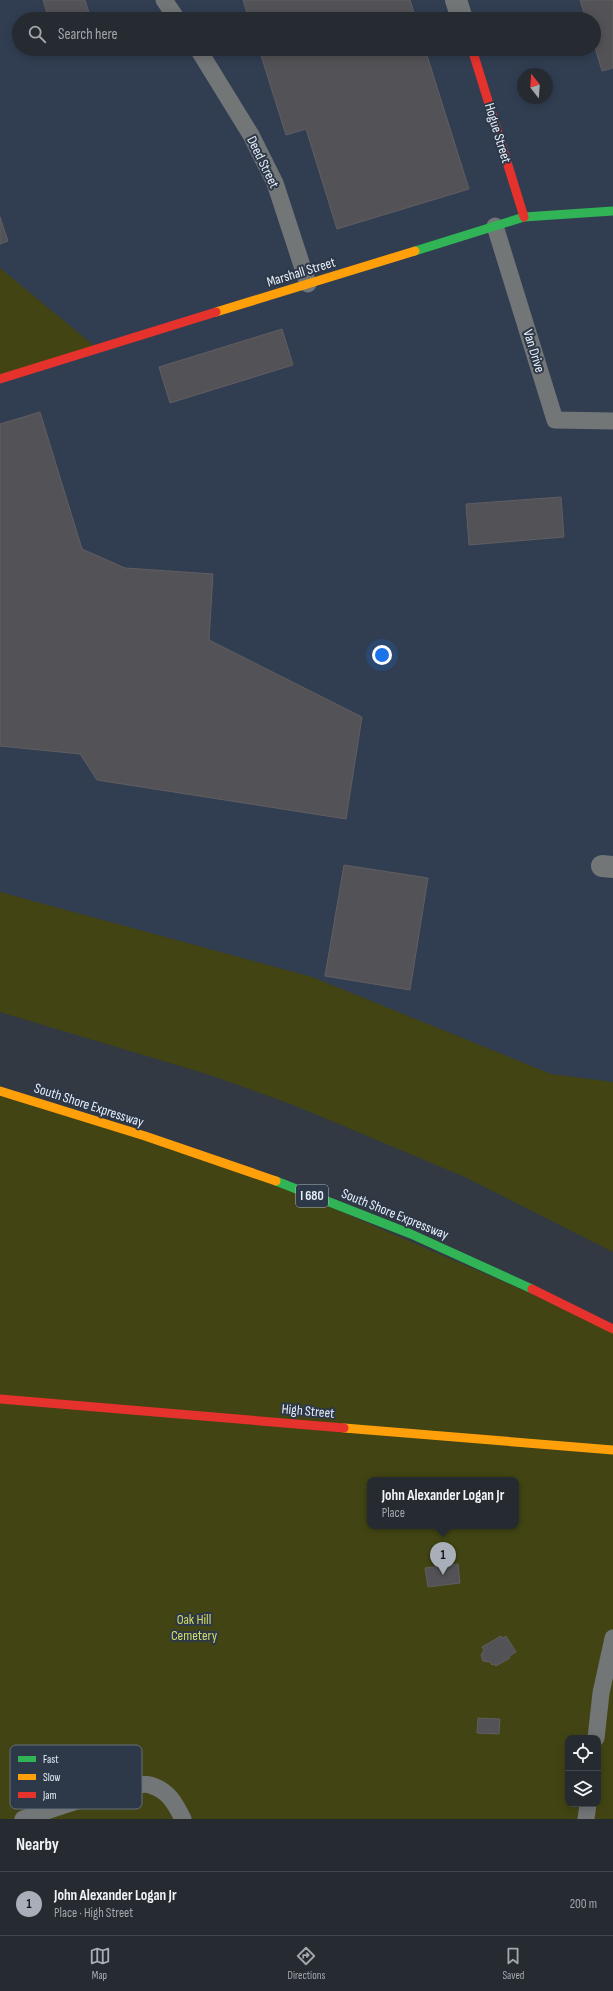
<!DOCTYPE html>
<html lang="en">
<head>
<meta charset="utf-8">
<style>
  body { margin:0; font-family:"Sofia Sans Condensed",sans-serif; background:#32373e; color:#f1f3f6 }
  .controls { position:absolute; right:12px; bottom:12px; display:grid; overflow:hidden; border-radius:8px; box-shadow:0 2px 10px #0003 }
  .controls button { width:36px; height:36px; display:grid; place-items:center; padding:0; border:0; border-bottom:1px solid #42474d; background:#262b32; color:#f1f3f6; font:20px sans-serif }
  .compass { position:absolute; left:517px; top:68px; width:36px; height:36px; border-radius:50%; background:#262b32; box-shadow:0 2px 10px #0003; rotate:343deg }
  .you { position:absolute; left:382px; top:655px; width:14px; height:14px; margin:-10px; border:3px solid #fff; border-radius:50%; background:#1a73e8; box-shadow:0 0 0 6px #1a73e833 }
  .badge { display:grid; place-items:center; width:26px; height:26px; border-radius:50%; background:#a9afb9; color:#111; font-size:13px; font-weight:700 }
  .pin { position:absolute; translate:-50% -33px; filter:drop-shadow(0 1px 2px #0008) }
  .pin::after { content:''; position:absolute; top:21px; width:14px; height:12px; background:inherit; clip-path:polygon(0 0,100% 0,50% 100%) }
  .popup { position:absolute; left:367px; top:1477px; width:152px; height:52px; box-sizing:border-box; display:grid; place-content:center; border-radius:8px; background:#262b32; filter:drop-shadow(0 1px 3px #0005); font-size:13px; white-space:nowrap; color:#a4a7ac }
  .popup b { font-size:15px; color:#f1f3f6 }
  .popup::after { content:''; position:absolute; left:50%; top:100%; margin-left:-8px; border:8px solid transparent; border-top-color:#262b32 }
  .list { margin:0; padding:0; list-style:none }
  h2 { display:flex; justify-content:space-between; align-items:center; height:52px; margin:0; padding:0 16px; font-size:17px }
  h2 small { font-size:13px; font-weight:400; color:#a4a7ac }
  .list li { display:grid; grid-template-columns:26px 1fr auto; gap:12px; align-items:center; box-sizing:border-box; height:64px; padding:0 16px; border-top:1px solid #42474d }
  .list b { display:block; font-size:15px; white-space:nowrap }
  .list p { margin:0; font-size:13px; white-space:nowrap; color:#a4a7ac }
  .list em { font-size:13px; font-style:normal; color:#a4a7ac }
  .icon { flex:none; width:22px; height:22px; fill:none; stroke:currentColor; stroke-width:2; stroke-linecap:round; stroke-linejoin:round }
  .map { position:relative; flex:none; width:613px; height:1819px; overflow:hidden }
  .search { position:absolute; background:#262b32; box-shadow:0 2px 10px #0003; left:12px; right:12px; top:12px; height:44px; display:flex; align-items:center; gap:10px; box-sizing:border-box; padding:0 14px; border-radius:22px; color:#a4a7ac; font-size:15px }
  .sheet { height:116px; background:#262b32 }
  nav { display:flex; justify-content:space-around; align-items:center; box-sizing:border-box; height:56px; border-top:1px solid #42474d; background:#262b32; font-size:11px; color:#a4a7ac }
  nav a { display:grid; justify-items:center; gap:2px }
  nav .on { color:#a9afb9 }
  .map>svg:first-child { display:block }
  .built { fill:#313e52; fill-rule:evenodd }
  .green { fill:#424513; fill-rule:evenodd }
  .building { fill:#535256; stroke:#615e61 }
  .lines { fill:none; stroke-linecap:round; stroke-linejoin:round }
  .lane { stroke:#737677; stroke-width:17 }
  .street { stroke:#737677; stroke-width:22 }
  .fast { stroke:#30b455; stroke-width:9 }
  .slow { stroke:#ff9f0a; stroke-width:9 }
  .jam { stroke:#e5322d; stroke-width:9 }
  .labels { text-anchor:middle; dominant-baseline:central; stroke-width:4; stroke-linejoin:round; paint-order:stroke }
  .shield { fill:#2d3848; stroke:#b0b8c4; stroke-width:1 }
  .shield-label { font-size:13px; font-weight:bold; fill:#e8eff9 }
  .street-label { font-size:14px; fill:#e8eff9; stroke:#2d3848 }
  .park-label { font-size:14px; fill:#d4dc66; stroke:#2d3848 }
  .key { fill:#2d3848; stroke:#656f7d; stroke-width:1 }
  .key-label { font-size:11px; fill:#e8eff9 }
</style>
</head>
<body>
<div class="map">
<svg width="613" height="1819" viewBox="0 0 613 1819">
  <rect width="100%" height="100%" fill="#333942"/>
  <!-- built -->
  <path class="built" d="M 0,0 L 613,0 L 613,1082 L 551,1074 L 312,977 L 0,892 L 0,379 L 98,349 L 0,268 ZM 19,19 L 594,19 L 594,49 L 19,49 ZM 523,74 L 547,74 L 547,98 L 523,98 Z"/>
  <!-- green -->
  <path class="green" d="M 0,268 L 98,349 L 0,379 Z
    M 0,892 L 312,977 L 551,1074 L 613,1082 L 613,1252 L 465,1177 L 296,1106 L 210,1075 L 0,1012 Z
    M 0,1091 L 230,1164 L 613,1329 L 613,1819 L 0,1819 ZM 370,1480 L 516,1480 L 516,1526 L 370,1526 ZM 568,1738 L 598,1738 L 598,1804 L 568,1804 Z"/>
  <!-- building -->
  <path class="building" d="M 43,0 L 85,0 L 91,19 L 49,19 Z
    M 243,0 L 410,0 L 416,19 L 249,19 Z
    M 580,0 L 613,0 L 613,68 L 602,71 L 594,44 L 594,19 L 586,19 Z
    M 259,49 L 425,49 L 469,189 L 337,229 L 306,129 L 286,135 Z
    M 0,217 L 8,241 L 0,244 Z
    M 282,329 L 293,365 L 170,403 L 159,367 Z
    M 40,412 L 82,549 L 125,568 L 213,574 L 209,640 L 362,717 L 346,819 L 97,780 L 80,754 L 0,746 L 0,424 Z
    M 561,497 L 564,537 L 469,545 L 466,504 Z
    M 344,865 L 428,878 L 410,990 L 325,976 Z
    M 458,1564 L 460,1583 L 428,1587 L 425,1568 Z
    M 501,1636 L 503,1638 L 506,1636 L 516,1652 L 509,1656 L 510,1658 L 496,1666 L 494,1664 L 492,1665 L 490,1662 L 483,1661 L 481,1655 L 484,1650 L 482,1647 Z
    M 478,1718 L 500,1719 L 499,1734 L 477,1733 Z"/>
  <g class="lines">
    <!-- lane -->
    <path class="lane" d="M 164,0 L 177,19
      M 198,49 L 251,135 L 275,183 L 308,284
      M 495,226 L 555,420 L 613,421
      M 596,1738 L 601,1693 L 613,1638
      M 23,1819 C 44,1812 134,1780 150,1785 C 168,1790 175,1803 183,1819
      M 586,1819 L 588,1804"/>
    <!-- street -->
    <path class="street" d="M 456,0 L 462,19
      M 602,866 L 613,867"/>
    <!-- fast -->
    <path class="fast" d="M 415,251 L 524,217 L 613,211
      M 276,1181 L 411,1234 L 532,1289"/>
    <!-- slow -->
    <path class="slow" d="M 216,312 L 415,251
      M 0,1091 L 145,1136 L 276,1181
      M 344,1428 L 613,1450"/>
    <!-- jam -->
    <path class="jam" d="M 472,49 L 524,217
      M 0,379 L 216,312
      M 532,1289 L 613,1329
      M 0,1399 L 344,1428"/>
  </g>
  <g class="labels">
    <!-- shield labels -->
    <rect class="shield" x="296" y="1185" width="32" height="22" rx="3"/>
    <g class="shield-label">
      <text x="312" y="1196">I 680</text>
    </g>
    <!-- street labels -->
    <g class="street-label">
      <text transform="translate(498 133) rotate(73)">Hogue Street</text>
      <text transform="translate(263 162) rotate(64)">Deed Street</text>
      <text transform="translate(301 272) rotate(-17)">Marshall Street</text>
      <text transform="translate(534 351) rotate(73)">Van Drive</text>
      <text transform="translate(89 1105) rotate(18)">South Shore Expressway</text>
      <text transform="translate(395 1214) rotate(22)">South Shore Expressway</text>
      <text transform="translate(308 1411) rotate(5)">High Street</text>
    </g>
    <!-- park labels -->
    <g class="park-label">
      <text x="194" y="1619">Oak Hill<tspan x="194" dy="16">Cemetery</tspan></text>
    </g>
  </g>
  <!-- legend -->
  <rect x="10" y="1745" width="132" height="64" rx="6" class="key"/>
  <rect x="18" y="1756" width="18" height="6" fill="#30b455"/>
  <rect x="18" y="1774" width="18" height="6" fill="#ff9f0a"/>
  <rect x="18" y="1792" width="18" height="6" fill="#e5322d"/>
  <g class="key-label">
    <text x="43" y="1763">Fast</text>
    <text x="43" y="1781">Slow</text>
    <text x="43" y="1799">Jam</text>
  </g>
</svg>
<div class="controls">
<button><svg class="icon" aria-label="locate" viewBox="0 0 24 24"><circle cx="12" cy="12" r="6"/><path d="M12 2v4M12 18v4M2 12h4M18 12h4"/></svg></button>
<button><svg class="icon" aria-label="layers" viewBox="0 0 24 24"><path d="M12 4l9 5-9 5-9-5zM3 14l9 5 9-5"/></svg></button>
</div>
<svg class="compass" viewBox="-18 -18 36 36"><path d="M0-13l5 13h-10z" fill="#e53935"/><path d="M0 13l5-13h-10z" fill="#a4a7ac"/></svg>
<div class="you"></div>
<div class="pin badge" style="left:443px;top:1575px">1</div>
<div class="popup"><b>John Alexander Logan Jr</b>Place</div>
<div class="search"><svg class="icon" aria-label="search" viewBox="0 0 24 24"><circle cx="10" cy="10" r="6"/><path d="M15 15l6 6"/></svg>Search here</div>
</div>
<section class="sheet">
<h2>Nearby<small></small></h2>
<ul class="list">
<li><span class="badge">1</span><div><b>John Alexander Logan Jr</b><p>Place · High Street</p></div><em>200 m</em></li>
</ul>
</section>
<nav>
<a class="on"><svg class="icon" aria-label="map" viewBox="0 0 24 24"><path d="M3 6l6-2 6 2 6-2v14l-6 2-6-2-6 2zM9 4v14M15 6v14"/></svg>Map</a>
<a><svg class="icon" aria-label="directions" viewBox="0 0 24 24"><path d="M12 3l9 9-9 9-9-9zM9 14v-3h6M13 9l2 2-2 2"/></svg>Directions</a>
<a><svg class="icon" aria-label="saved" viewBox="0 0 24 24"><path d="M7 4h10v16l-5-4-5 4z"/></svg>Saved</a>
</nav>
</body>
</html>
